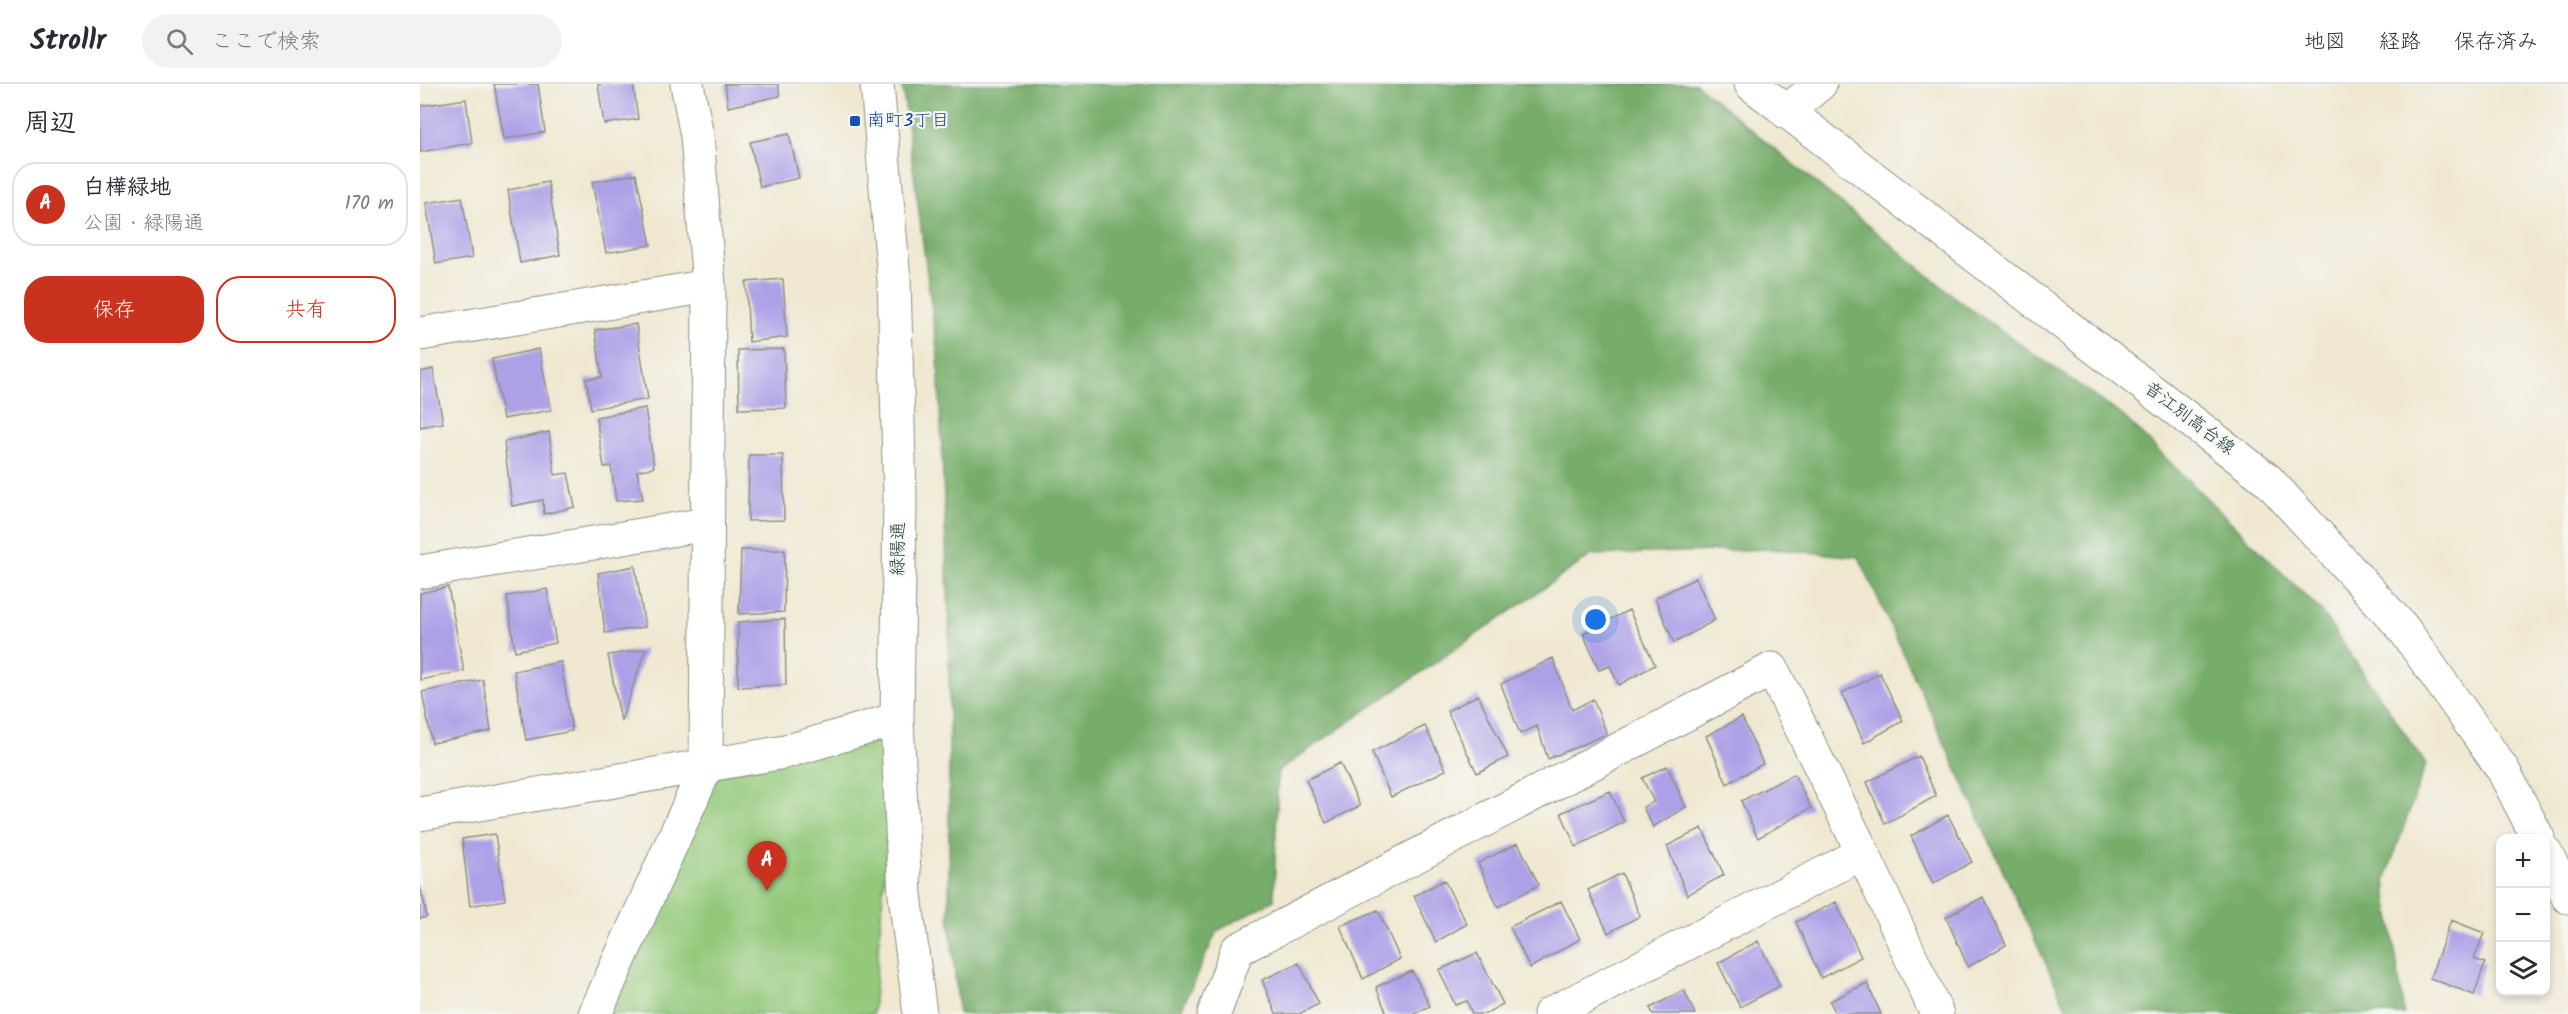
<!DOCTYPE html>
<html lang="ja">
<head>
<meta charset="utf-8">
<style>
  body { margin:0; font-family:Kalam,"Klee One",sans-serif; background:#f2f2f3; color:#2b2b33 }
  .controls { position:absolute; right:18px; bottom:18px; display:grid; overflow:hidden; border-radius:12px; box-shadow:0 3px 9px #0003 }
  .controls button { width:54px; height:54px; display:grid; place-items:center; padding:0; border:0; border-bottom:2px solid #e1e1e2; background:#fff; color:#2b2b33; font:30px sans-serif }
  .you { position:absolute; left:1176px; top:536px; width:21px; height:21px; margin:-15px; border:4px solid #fff; border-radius:50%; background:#1a73e8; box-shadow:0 0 0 9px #1a73e833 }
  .badge { display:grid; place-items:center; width:39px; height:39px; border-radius:50%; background:#c8321e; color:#fff; font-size:20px; font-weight:700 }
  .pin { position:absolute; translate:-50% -50px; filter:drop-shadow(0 2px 3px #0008) }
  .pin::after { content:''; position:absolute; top:32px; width:21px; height:18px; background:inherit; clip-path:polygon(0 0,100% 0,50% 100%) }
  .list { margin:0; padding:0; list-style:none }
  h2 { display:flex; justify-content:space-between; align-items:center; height:78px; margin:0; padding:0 24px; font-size:26px }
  h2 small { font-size:20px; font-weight:400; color:#7c7c81 }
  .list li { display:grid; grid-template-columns:39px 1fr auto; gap:18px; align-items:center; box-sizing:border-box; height:84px; margin:0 12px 12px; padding:0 12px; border:2px solid #e1e1e2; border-radius:24px }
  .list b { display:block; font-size:22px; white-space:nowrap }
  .list p { margin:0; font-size:20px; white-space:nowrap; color:#7c7c81 }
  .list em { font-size:20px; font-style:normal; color:#7c7c81 }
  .actions { display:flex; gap:12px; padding:18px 24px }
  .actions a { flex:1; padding:14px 0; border:2px solid #c8321e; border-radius:24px; text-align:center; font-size:21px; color:#c8321e }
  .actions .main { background:#c8321e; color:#fff }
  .icon { flex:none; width:33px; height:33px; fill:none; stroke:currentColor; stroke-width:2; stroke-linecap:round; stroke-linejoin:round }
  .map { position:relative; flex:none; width:2148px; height:930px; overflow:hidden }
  header { display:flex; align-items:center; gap:36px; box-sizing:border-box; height:84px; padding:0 30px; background:#fff; border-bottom:2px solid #e1e1e2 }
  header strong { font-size:28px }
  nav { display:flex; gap:33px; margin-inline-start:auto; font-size:21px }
  .search { width:420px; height:54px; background:#f2f2f3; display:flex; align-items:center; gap:15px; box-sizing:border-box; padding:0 21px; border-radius:33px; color:#7c7c81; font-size:22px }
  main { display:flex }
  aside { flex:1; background:#fff }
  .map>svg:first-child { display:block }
  .green { fill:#94c97b; stroke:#5a8358; stroke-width:1.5 }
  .forest { fill:#77ad6b; stroke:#4b7550; stroke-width:1.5 }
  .building { fill:#aea0e7 }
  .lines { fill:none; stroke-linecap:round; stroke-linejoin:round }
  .minor-casing { stroke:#889282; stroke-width:35 }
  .minor { stroke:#fff; stroke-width:33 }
  .transit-dot { fill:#1a4fb4; stroke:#f6f6f2; stroke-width:2 }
  .labels { text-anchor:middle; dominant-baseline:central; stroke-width:4.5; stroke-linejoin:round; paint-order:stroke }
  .transit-label { font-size:18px; fill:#164399; stroke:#f6f6f2; text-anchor:start }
  .street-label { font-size:18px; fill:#1f3d34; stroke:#f6f6f2 }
</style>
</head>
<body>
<header>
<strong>Strollr</strong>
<div class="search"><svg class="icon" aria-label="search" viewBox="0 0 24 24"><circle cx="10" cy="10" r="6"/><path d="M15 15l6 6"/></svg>ここで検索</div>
<nav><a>地図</a><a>経路</a><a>保存済み</a></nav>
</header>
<main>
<aside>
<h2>周辺<small></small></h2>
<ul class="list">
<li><span class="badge">A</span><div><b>白樺緑地</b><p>公園 · 緑陽通</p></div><em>170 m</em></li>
</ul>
<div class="actions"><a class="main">保存</a><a>共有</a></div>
</aside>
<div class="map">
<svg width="2148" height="930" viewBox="0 0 2148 930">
  <rect width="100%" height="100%" fill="#f6f6f2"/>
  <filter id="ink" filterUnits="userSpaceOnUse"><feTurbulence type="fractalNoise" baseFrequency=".0167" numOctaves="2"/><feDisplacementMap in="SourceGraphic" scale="12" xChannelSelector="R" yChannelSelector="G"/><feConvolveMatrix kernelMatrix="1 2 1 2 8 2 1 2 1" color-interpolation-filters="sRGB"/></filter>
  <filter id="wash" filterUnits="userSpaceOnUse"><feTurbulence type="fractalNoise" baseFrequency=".008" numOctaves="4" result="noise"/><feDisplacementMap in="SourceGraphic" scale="24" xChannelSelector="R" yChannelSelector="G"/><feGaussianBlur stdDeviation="1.35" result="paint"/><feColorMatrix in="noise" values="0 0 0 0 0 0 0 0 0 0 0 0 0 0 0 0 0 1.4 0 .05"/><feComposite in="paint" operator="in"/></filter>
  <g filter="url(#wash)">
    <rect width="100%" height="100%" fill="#f0e8d1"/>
    <!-- green -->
    <path class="green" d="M 477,635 L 453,930 L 175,930 L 286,683 Z"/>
    <!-- forest -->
    <path class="forest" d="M 482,0 L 1276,0 L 1542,219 L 1703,332 L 1900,526 L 2006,680 L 1965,796 L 1984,930 L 1649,930 L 1439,473 L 1353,465 L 1172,471 L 858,687 L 854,816 L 797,847 L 759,930 L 539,930 L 529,832 L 529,533 L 518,273 Z"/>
    <g id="blocks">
      <!-- building -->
      <path class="building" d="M 74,0 L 118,0 L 125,48 L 84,55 Z
        M 178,0 L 213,0 L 218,35 L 184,40 Z
        M 305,0 L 358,0 L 360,12 L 308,23 Z
        M 46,15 L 52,59 L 0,68 L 0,22 Z
        M 369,50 L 379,94 L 340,103 L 330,58 Z
        M 216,90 L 231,161 L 186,169 L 172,98 Z
        M 128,98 L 140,171 L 100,179 L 88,106 Z
        M 42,113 L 52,174 L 16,180 L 6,119 Z
        M 363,195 L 367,253 L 329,258 L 326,198 Z
        M 216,240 L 228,315 L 171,325 L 166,295 L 182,293 L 175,246 Z
        M 119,265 L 131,326 L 83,335 L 72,275 Z
        M 364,265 L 366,324 L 319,325 L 318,266 Z
        M 13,285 L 23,339 L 0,343 L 0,288 Z
        M 225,324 L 234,383 L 217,387 L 223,415 L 196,417 L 191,382 L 184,383 L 176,333 Z
        M 129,348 L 135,391 L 148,389 L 155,423 L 124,430 L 123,416 L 92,422 L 84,358 Z
        M 329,371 L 363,371 L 364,436 L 328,437 Z
        M 321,466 L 365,466 L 364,528 L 319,530 Z
        M 215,482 L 225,543 L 185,549 L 178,489 Z
        M 1276,494 L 1295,536 L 1254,559 L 1235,514 Z
        M 28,503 L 44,587 L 0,596 L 0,509 Z
        M 127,505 L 136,559 L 95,567 L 87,512 Z
        M 1209,526 L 1235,581 L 1199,601 L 1190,582 L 1179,586 L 1163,549 Z
        M 365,535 L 366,601 L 318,603 L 318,538 Z
        M 226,565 L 201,637 L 188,571 Z
        M 1133,574 L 1152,626 L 1173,615 L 1187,650 L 1128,675 L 1117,642 L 1100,650 L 1081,600 Z
        M 141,578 L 152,647 L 106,656 L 94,587 Z
        M 1460,589 L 1483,637 L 1444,659 L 1422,609 Z
        M 63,596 L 71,647 L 12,659 L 2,608 Z
        M 1058,611 L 1088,673 L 1057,689 L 1027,627 Z
        M 1322,633 L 1343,680 L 1307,700 L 1286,652 Z
        M 1005,642 L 1026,686 L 971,713 L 952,668 Z
        M 1499,672 L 1516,712 L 1465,740 L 1447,698 Z
        M 920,679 L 940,722 L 906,739 L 886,696 Z
        M 1247,682 L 1266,723 L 1233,743 L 1223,723 L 1234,718 L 1222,694 Z
        M 1374,690 L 1391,724 L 1338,754 L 1321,717 Z
        M 1190,707 L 1204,738 L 1156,763 L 1141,729 Z
        M 1528,731 L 1552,778 L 1513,800 L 1491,752 Z
        M 1282,744 L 1304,791 L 1267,811 L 1247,762 Z
        M 75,750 L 85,816 L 50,822 L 42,755 Z
        M 1098,759 L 1119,801 L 1078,823 L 1058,779 Z
        M 1202,789 L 1220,832 L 1188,849 L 1168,806 Z
        M 1024,796 L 1047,840 L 1016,858 L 994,812 Z
        M 0,801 L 7,833 L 0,835 Z
        M 1563,813 L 1586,861 L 1548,883 L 1526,833 Z
        M 1141,817 L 1160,855 L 1110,884 L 1090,843 Z
        M 1416,818 L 1441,873 L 1401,894 L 1376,838 Z
        M 958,826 L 980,875 L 943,895 L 920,842 Z
        M 2031,836 L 2064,849 L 2054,875 L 2065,879 L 2054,911 L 2010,894 Z
        M 1338,857 L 1360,902 L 1320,923 L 1298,879 Z
        M 1057,869 L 1083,920 L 1065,930 L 1052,930 L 1047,917 L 1035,921 L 1019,886 Z
        M 879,879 L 899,920 L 879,930 L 856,930 L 842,896 Z
        M 992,887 L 1010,922 L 994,930 L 967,930 L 956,903 Z
        M 1447,899 L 1461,930 L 1416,930 L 1410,917 Z
        M 1264,906 L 1275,930 L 1233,930 L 1230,924 Z"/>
    </g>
  </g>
  <g filter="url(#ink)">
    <use href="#blocks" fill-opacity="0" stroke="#889282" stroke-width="1.5"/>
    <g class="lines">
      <defs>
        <path id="minor" d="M 457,0 L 474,196 L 480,413 L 477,635 L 485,811 L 500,930
          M 1331,0 L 1848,396 L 1983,544 L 2083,686 L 2118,754
          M 1366,28 L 1400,0
          M 0,250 L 289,202
          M 0,488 L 286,440
          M 0,730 L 365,668 L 477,635
          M 2126,769 L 2148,813
          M 175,930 L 286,683 L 289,202 L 277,52 L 267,0
          M 794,930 L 817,866 L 1352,585 L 1443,769 L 1517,930
          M 1130,930 L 1443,769"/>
      </defs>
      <!-- minor casing -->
      <use href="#minor" class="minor-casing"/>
      <!-- minor -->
      <use href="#minor" class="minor"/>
    </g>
  </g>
  <!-- markers -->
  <rect class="transit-dot" x="429" y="31" width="12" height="12" rx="3"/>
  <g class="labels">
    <!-- transit labels -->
    <g class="transit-label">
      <text x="447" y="37">南町3丁目</text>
    </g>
    <!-- street labels -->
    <g class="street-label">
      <text transform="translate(1769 335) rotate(37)">音江別高台線</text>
      <text transform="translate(479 465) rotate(-89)">緑陽通</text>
    </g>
  </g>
</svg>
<div class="controls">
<button>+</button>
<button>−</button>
<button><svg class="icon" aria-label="layers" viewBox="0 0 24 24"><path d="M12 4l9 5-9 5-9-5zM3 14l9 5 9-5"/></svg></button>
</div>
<div class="you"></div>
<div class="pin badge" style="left:347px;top:807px">A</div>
</div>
</main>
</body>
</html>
